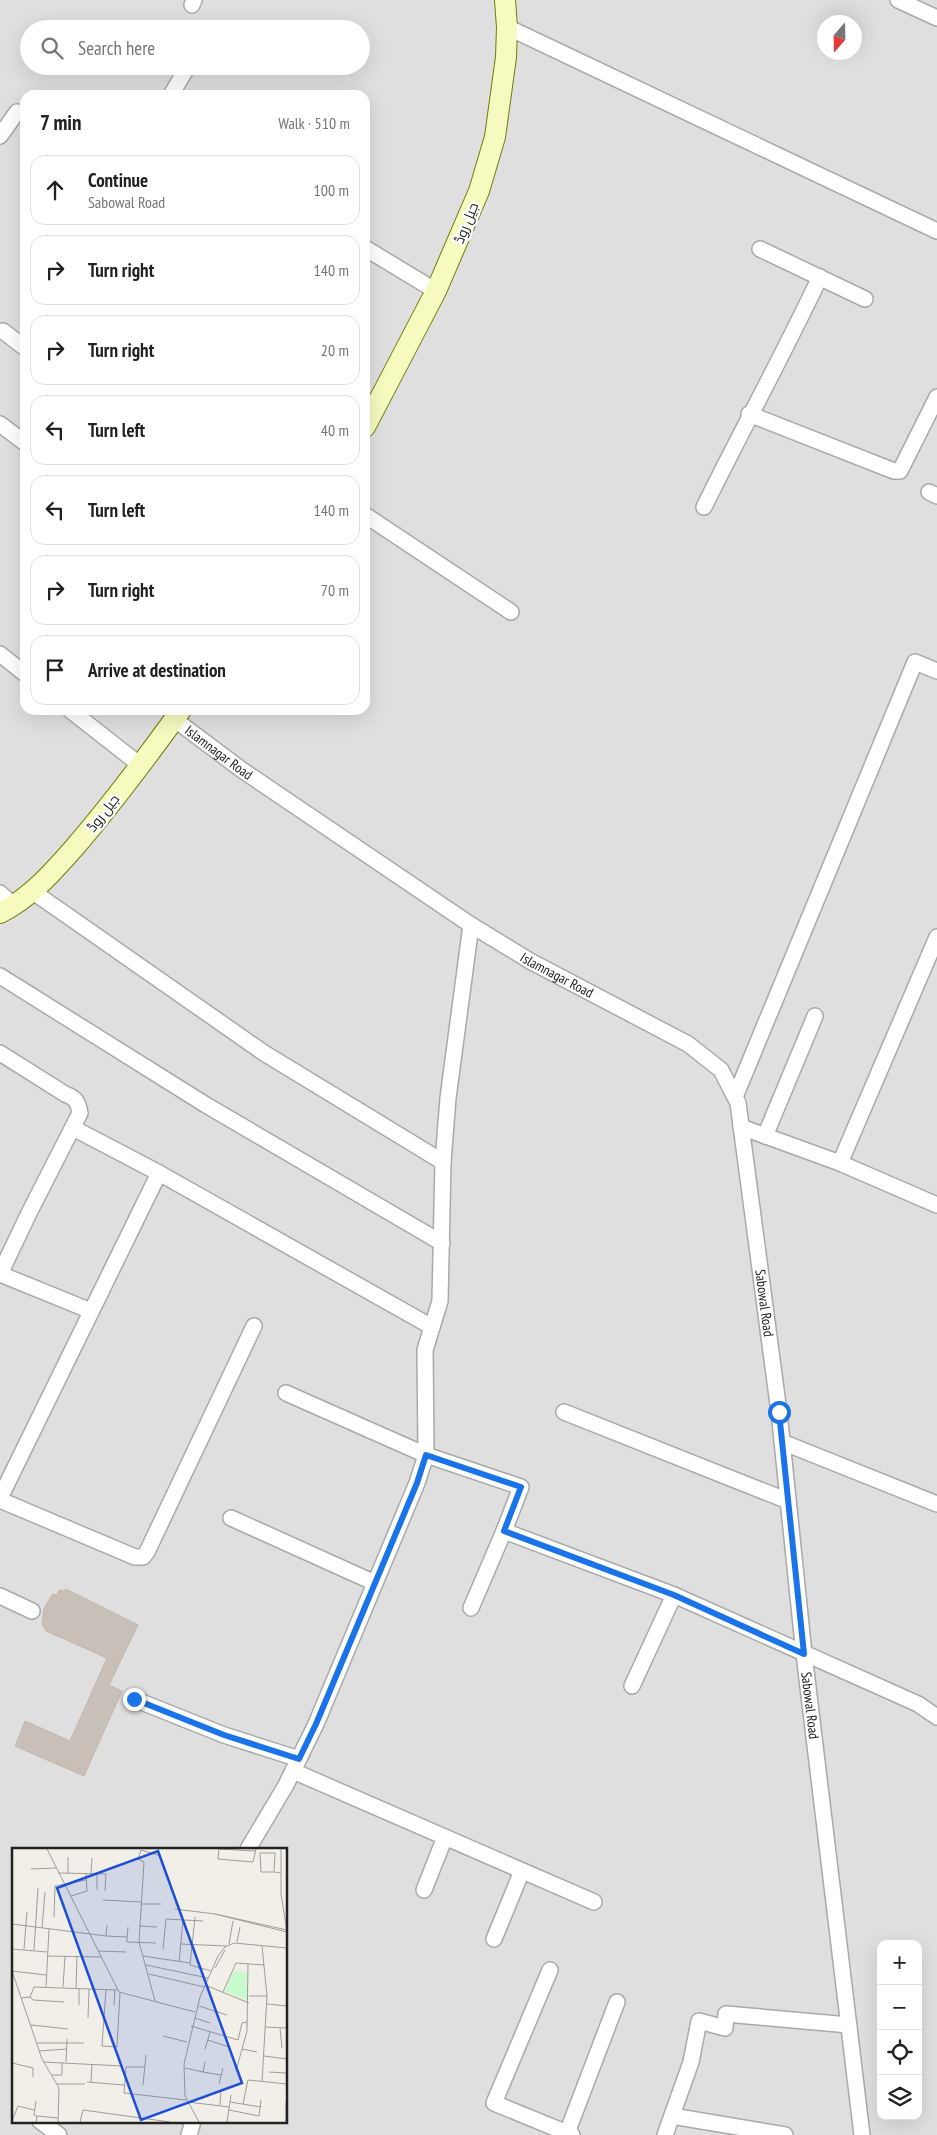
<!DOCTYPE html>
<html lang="en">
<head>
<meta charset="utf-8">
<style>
  body { margin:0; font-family:"PT Sans Narrow",Cairo,sans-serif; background:#f6f6f6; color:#202124 }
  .controls { position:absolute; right:15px; bottom:15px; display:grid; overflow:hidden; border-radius:10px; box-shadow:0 5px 20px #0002 }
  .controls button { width:45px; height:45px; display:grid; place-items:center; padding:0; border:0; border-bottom:1px solid #e0e0e0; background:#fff; color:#202124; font:25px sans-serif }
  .compass { position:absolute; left:817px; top:15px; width:45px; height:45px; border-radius:50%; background:#fff; box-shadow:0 5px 20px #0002; rotate:200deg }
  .stop { position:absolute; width:15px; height:15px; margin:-11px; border:4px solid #1a73e8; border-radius:50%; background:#fff }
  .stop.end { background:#1a73e8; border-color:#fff; box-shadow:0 1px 5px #0008 }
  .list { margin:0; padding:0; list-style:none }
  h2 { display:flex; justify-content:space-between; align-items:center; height:65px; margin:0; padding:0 20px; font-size:21px }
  h2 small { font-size:16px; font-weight:400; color:#757577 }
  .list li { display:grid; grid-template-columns:32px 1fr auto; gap:15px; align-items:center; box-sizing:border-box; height:70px; margin:0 10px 10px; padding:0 10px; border:1px solid #e0e0e0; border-radius:15px }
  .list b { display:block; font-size:19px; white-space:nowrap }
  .list p { margin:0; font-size:16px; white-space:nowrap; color:#757577 }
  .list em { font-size:16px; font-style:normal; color:#757577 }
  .icon { flex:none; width:28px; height:28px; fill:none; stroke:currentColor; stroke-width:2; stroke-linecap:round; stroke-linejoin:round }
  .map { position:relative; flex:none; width:937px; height:2135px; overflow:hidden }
  .search { position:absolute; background:#fff; box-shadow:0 5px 20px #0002; left:20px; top:20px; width:350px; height:55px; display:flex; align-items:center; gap:12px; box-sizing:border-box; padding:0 18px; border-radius:28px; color:#757577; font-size:19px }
  .panel { position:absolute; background:#fff; box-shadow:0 5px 20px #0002; left:20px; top:90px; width:350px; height:625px; border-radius:15px }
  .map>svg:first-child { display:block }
  .residential { fill:#e0dfdf; fill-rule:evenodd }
  .building { fill:#c7bfb8; stroke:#c4b6ab }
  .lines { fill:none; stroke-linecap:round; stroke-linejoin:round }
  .street-casing { stroke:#a9a9a9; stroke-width:18 }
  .secondary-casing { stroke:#707d05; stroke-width:22 }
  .street { stroke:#fff; stroke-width:15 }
  .secondary { stroke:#f7fabf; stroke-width:20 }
  .route { stroke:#1a73e8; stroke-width:6 }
  .labels { text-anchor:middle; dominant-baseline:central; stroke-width:4.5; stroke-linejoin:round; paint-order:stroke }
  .street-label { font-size:14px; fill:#222; stroke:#fff }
  .inset-road { fill:none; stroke:#9f9d99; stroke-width:1 }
  .view { fill:#1d4ed8; fill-opacity:0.15; stroke:#1d4ed8; stroke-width:2.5 }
  .inset-edge { fill:none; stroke:#222; stroke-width:2.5 }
</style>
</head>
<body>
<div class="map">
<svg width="937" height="2135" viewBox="0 0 937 2135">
  <rect width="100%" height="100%" fill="#f2efe9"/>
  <!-- residential -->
  <path class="residential" d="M 0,0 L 937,0 L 937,2135 L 0,2135 ZM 824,22 L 854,22 L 854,52 L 824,52 ZM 29,29 L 361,29 L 361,66 L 29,66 ZM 25,95 L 365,95 L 365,710 L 25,710 ZM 14,1849 L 286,1849 L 286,2121 L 14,2121 ZM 881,1944 L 918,1944 L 918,2116 L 881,2116 Z"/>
  <!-- building -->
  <path class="building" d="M 66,1589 L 138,1625 L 109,1685 L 122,1691 L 84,1776 L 15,1746 L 25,1721 L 70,1741 L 107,1658 L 46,1631 L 42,1624 L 44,1608 L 49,1600 L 53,1594 L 57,1595 L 59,1590 L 65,1591 Z"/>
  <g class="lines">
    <defs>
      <g id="street">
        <path d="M 898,0 L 937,18"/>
        <path d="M 192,5 L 194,0"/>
        <path d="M 507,27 L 937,231"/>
        <path d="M 171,95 L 188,66"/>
        <path d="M 0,136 L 17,112"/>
        <path d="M 365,248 L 436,291"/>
        <path d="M 760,249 L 865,299"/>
        <path d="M 3,331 L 25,348"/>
        <path d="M 749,414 L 894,471 L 900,471 L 937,397"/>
        <path d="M 0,424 L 25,443"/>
        <path d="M 929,492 L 937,496"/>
        <path d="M 704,507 C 742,430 783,355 820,277"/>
        <path d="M 365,515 L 511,612"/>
        <path d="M 0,654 L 25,674"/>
        <path d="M 70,710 L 140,765"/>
        <path id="s1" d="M 174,719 L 242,770 L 471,925 L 530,961 L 688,1044 L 721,1070 L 738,1103 L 779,1412 L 804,1654 L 862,2135"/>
        <path d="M 32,891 L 264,1053 L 443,1162"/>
        <path d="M 0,893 L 14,906"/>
        <path d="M 0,976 L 206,1105 L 442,1243"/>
        <path d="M 0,1053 L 65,1094 C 76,1098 78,1102 80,1113 L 29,1213 L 0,1274"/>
        <path d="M 735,1097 L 915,662 L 937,671"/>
        <path d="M 741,1127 L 840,1163 L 937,1205"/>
        <path d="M 73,1128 L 159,1173 L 432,1327"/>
        <path d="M 765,1136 L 815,1016"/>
        <path d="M 840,1163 L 937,937"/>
        <path d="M 0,1274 L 91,1311"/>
        <path d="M 286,1393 L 426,1455 L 521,1487 L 504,1531"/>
        <path d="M 564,1412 L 788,1501"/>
        <path d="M 782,1442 L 937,1504"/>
        <path d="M 0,1498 L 159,1173"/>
        <path d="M 0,1500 L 135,1557 L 143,1557 L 147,1552 L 254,1326"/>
        <path d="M 231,1518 L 375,1583"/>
        <path d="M 0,1596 L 32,1611"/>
        <path d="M 471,1608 L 504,1531 L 674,1595"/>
        <path d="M 632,1686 L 674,1595 L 918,1704 L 937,1717"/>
        <path d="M 134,1699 L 224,1735 L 299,1759"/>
        <path d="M 293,1771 L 594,1902"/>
        <path d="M 248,1849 L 286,1785 L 316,1724 L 417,1483 L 426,1455 L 425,1350 L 440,1301 L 443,1162 L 448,1098 L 471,925"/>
        <path d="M 424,1890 L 445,1837"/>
        <path d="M 494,1939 L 522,1871"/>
        <path d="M 550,1970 L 494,2103 L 572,2135"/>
        <path d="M 672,2116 L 785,2135"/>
        <path d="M 40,2121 L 59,2135"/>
        <path d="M 567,2133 L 617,2002"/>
        <path d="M 189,2135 L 193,2121"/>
        <path d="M 665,2135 L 691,2062 L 699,2021 L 725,2028 L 726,2014 L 849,2025"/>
      </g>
      <path id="secondary" d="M 365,427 L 436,291 L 479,191 L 495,137 L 506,57 L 507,27 L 505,0
        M 0,913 C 30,898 52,873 74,848 C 112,804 147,757 181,710"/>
    </defs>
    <!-- street casing -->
    <use href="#street" class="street-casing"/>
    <!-- secondary casing -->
    <use href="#secondary" class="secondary-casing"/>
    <!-- street -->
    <use href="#street" class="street"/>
    <!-- secondary -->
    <use href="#secondary" class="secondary"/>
  </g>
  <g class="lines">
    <!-- route -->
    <path class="route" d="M 134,1699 L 224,1735 L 299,1759 L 316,1724 L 417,1483 L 426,1455 L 521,1487 L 504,1531 L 674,1595 L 804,1654 L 779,1412"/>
  </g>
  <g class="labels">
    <!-- street labels -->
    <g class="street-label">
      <text transform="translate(466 223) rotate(-68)">جیل روڈ</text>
      <text stroke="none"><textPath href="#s1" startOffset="56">Islamnagar Road</textPath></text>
      <text transform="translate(103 813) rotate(-52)">جیل روڈ</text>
      <text stroke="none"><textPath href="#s1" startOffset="461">Islamnagar Road</textPath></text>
      <text stroke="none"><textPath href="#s1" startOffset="890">Sabowal Road</textPath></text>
      <text stroke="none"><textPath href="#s1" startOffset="1295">Sabowal Road</textPath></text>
    </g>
  </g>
  <!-- overview -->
  <g transform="translate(12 1848)">
    <rect width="275" height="275" fill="#f2efe9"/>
    <path d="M 222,122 L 236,125 L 236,153 L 213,143 Z" fill="#c8facc"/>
    <path class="inset-road" d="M 35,1 L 107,144 L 183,164M 207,1 L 206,11 L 241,14 L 244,1M 207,1 L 243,3M 269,1 L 269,46 L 275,83M 19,21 L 44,20M 262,24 L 263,5 L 248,5 L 249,24 L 262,24 L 269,25M 46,25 L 94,26 L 93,43M 56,25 L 56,9M 79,25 L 80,10M 85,42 L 85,26M 59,48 L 75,43 L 74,25M 91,52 L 129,54M 129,56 L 149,56M 163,61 L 203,66 L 275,84M 203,66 L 275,82M 42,69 L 43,38 L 74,32M 183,69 L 178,117 L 199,123M 0,76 L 94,88 L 95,77M 127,78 L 145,79M 30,80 L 33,44M 94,88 L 115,89 L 116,79M 115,89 L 115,94 L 144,95M 225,94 L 228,79M 169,96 L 214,98M 217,96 L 221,73M 250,98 L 255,148 L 250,234M 0,101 L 35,104M 12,101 L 15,64M 151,101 L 154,71 L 191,73M 22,102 L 26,40M 86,103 L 114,104M 35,108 L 89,109M 131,108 L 178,115M 167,114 L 171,72M 134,117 L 196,130M 203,120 L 213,102M 0,123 L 30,211 L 47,240 L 46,274M 0,123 L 34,127M 137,126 L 192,139M 193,137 L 237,155M 34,139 L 37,81M 51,139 L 53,108M 64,140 L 65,108M 94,142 L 90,198 L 105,199 L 108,145M 211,144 L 224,115 L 252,117M 237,148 L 255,148M 18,149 L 21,152 L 52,154M 9,150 L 18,149 L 22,139 L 105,142M 143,153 L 127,94 L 132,14 L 126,11 L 129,2 L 146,7M 255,156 L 275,158M 67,157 L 67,140M 102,157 L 103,142M 187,158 L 215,167M 76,170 L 77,141M 183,170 L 198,175M 19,177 L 56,181M 179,178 L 226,192 L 230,175 L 235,174M 253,179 L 275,180M 268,180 L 270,200M 151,188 L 175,194M 196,192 L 217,199M 25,195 L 72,195M 193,201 L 198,184M 230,201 L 245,204M 27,203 L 55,201M 252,208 L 275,211M 31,214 L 110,218M 54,214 L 55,191M 0,215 L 21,220 L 21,229M 133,219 L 114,219 L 112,245 L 174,252M 173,220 L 191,224 L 193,214M 224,223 L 235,183 L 236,116M 191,224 L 209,227M 257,224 L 275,225M 40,227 L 50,227 L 50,214M 75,234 L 112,237M 79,234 L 80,216M 45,236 L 73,236M 207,236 L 211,220M 131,237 L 134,207M 24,253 L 22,267 L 25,268M 176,254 L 217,259M 218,254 L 249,259M 274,254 L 274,274M 231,256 L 236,232 L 275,236M 208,257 L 209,242M 217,262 L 247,268 L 249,252M 0,273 L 6,258 L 22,262M 24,274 L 25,268 L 46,270M 68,274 L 71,262 L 158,274M 187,274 L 173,248 L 172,216 L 188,149 L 206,108 L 213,99 L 222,95 L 275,100M 215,274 L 219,247"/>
    <path class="view" d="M 146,3 L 230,235 L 129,272 L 45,40 Z"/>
    <rect width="275" height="275" class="inset-edge"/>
  </g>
</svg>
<div class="controls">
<button>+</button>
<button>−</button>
<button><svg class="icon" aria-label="locate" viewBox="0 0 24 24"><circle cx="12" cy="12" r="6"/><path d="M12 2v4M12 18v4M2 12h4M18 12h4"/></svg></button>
<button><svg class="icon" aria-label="layers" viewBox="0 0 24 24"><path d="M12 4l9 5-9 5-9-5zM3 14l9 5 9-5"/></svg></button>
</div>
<svg class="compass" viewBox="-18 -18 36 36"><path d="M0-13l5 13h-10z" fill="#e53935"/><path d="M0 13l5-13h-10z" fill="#757577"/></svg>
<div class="stop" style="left:779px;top:1412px"></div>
<div class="stop end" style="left:134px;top:1699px"></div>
<div class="search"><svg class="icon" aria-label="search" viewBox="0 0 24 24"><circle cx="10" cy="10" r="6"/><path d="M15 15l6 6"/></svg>Search here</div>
<section class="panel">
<h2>7 min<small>Walk · 510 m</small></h2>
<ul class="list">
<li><svg class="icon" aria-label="ahead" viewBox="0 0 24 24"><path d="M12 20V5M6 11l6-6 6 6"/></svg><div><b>Continue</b><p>Sabowal Road</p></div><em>100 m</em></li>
<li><svg class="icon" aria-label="right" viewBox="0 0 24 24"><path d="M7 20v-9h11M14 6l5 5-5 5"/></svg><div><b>Turn right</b></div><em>140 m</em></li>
<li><svg class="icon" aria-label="right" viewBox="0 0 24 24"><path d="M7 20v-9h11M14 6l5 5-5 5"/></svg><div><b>Turn right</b></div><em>20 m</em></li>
<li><svg class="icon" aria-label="left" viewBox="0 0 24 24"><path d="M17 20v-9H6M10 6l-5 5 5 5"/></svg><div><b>Turn left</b></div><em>40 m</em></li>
<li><svg class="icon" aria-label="left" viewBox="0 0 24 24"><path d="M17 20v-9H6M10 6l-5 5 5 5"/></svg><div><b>Turn left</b></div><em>140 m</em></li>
<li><svg class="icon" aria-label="right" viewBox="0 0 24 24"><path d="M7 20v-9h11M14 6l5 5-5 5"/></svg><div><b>Turn right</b></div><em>70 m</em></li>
<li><svg class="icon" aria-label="arrive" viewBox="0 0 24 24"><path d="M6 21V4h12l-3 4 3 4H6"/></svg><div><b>Arrive at destination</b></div></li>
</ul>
</section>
</div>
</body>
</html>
